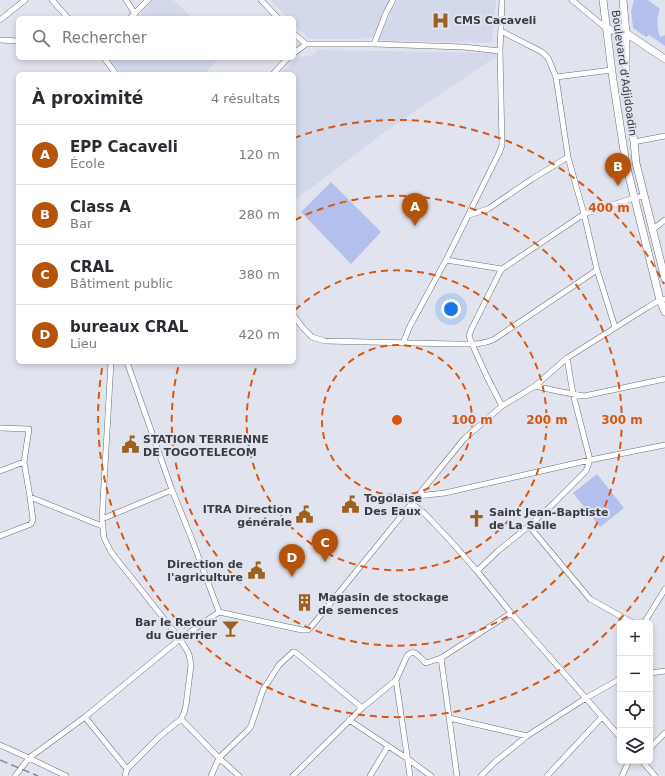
<!DOCTYPE html>
<html lang="fr">
<head>
<meta charset="utf-8">
<style>
  body { margin:0; font-family:"DejaVu Sans",sans-serif; background:#f2f2f3; color:#2b2b33 }
  .controls { position:absolute; right:12px; bottom:12px; display:grid; overflow:hidden; border-radius:6px; box-shadow:0 2px 6px #0003 }
  .controls button { width:36px; height:36px; display:grid; place-items:center; padding:0; border:0; border-bottom:1px solid #e1e1e2; background:#fff; color:#2b2b33; font:20px sans-serif }
  .you { position:absolute; left:451px; top:309px; width:14px; height:14px; margin:-10px; border:3px solid #fff; border-radius:50%; background:#1a73e8; box-shadow:0 0 0 6px #1a73e833 }
  .badge { display:grid; place-items:center; width:26px; height:26px; border-radius:50%; background:#b45309; color:#fff; font-size:13px; font-weight:700 }
  .pin { position:absolute; translate:-50% -33px; filter:drop-shadow(0 1px 2px #0008) }
  .pin::after { content:''; position:absolute; top:21px; width:14px; height:12px; background:inherit; clip-path:polygon(0 0,100% 0,50% 100%) }
  .list { margin:0; padding:0; list-style:none }
  h2 { display:flex; justify-content:space-between; align-items:center; height:52px; margin:0; padding:0 16px; font-size:17px }
  h2 small { font-size:13px; font-weight:400; color:#7c7c81 }
  .list li { display:grid; grid-template-columns:26px 1fr auto; gap:12px; align-items:center; box-sizing:border-box; height:60px; padding:0 16px; border-top:1px solid #e1e1e2 }
  .list b { display:block; font-size:15px; white-space:nowrap }
  .list p { margin:0; font-size:13px; white-space:nowrap; color:#7c7c81 }
  .list em { font-size:13px; font-style:normal; color:#7c7c81 }
  .icon { flex:none; width:22px; height:22px; fill:none; stroke:currentColor; stroke-width:2; stroke-linecap:round; stroke-linejoin:round }
  .map { position:relative; flex:none; width:665px; height:776px; overflow:hidden }
  .search { position:absolute; background:#fff; box-shadow:0 2px 6px #0003; left:16px; top:16px; width:280px; height:44px; display:flex; align-items:center; gap:10px; box-sizing:border-box; padding:0 14px; border-radius:6px; color:#7c7c81; font-size:15px }
  .panel { position:absolute; background:#fff; box-shadow:0 2px 6px #0003; left:16px; top:72px; width:280px; height:292px; border-radius:6px }
  .map>svg:first-child { display:block }
  .built { fill:#d3d8ea }
  .green { fill:#b3c0ed }
  .lines { fill:none; stroke-linecap:round; stroke-linejoin:round }
  .street-casing { stroke:#6b6e78; stroke-width:6 }
  .secondary-casing { stroke:#6b6e78; stroke-width:8 }
  .street { stroke:#fff; stroke-width:5 }
  .secondary { stroke:#fff; stroke-width:7 }
  .rail { stroke:#84868e; stroke-width:1.5; stroke-dasharray:8 4; stroke-linecap:butt }
  .ring { fill:none; stroke:#d75611; stroke-width:2; stroke-dasharray:7 5 }
  .labels { text-anchor:middle; dominant-baseline:central; stroke-width:4; stroke-linejoin:round; paint-order:stroke }
  .poi-label { font-size:11px; font-weight:bold; fill:#3b3c41; stroke:#e1e4ef; text-anchor:start }
  .street-label { font-size:11px; fill:#3b3c41; stroke:#e1e4ef }
  .centre { fill:#d75611; stroke:#e1e4ef; stroke-width:2 }
  .ring-label { font-size:12px; text-anchor:middle; font-weight:bold; fill:#d75611; stroke:#e1e4ef; stroke-width:4; stroke-linejoin:round; paint-order:stroke }
</style>
</head>
<body>
<div class="map">
<svg width="665" height="776" viewBox="0 0 665 776">
  <rect width="100%" height="100%" fill="#e1e4ef"/>
  <!-- built -->
  <path class="built" d="M 153,0 L 173,0 L 193,18 L 137,18 Z
    M 270,0 L 390,0 L 387,5 L 375,37 L 360,38 L 358,39 L 309,39 L 294,24 L 294,18 L 288,18 Z
    M 398,0 L 496,0 L 492,41 L 489,43 L 380,40 L 378,37 Z
    M 318,50 L 495,53 L 497,56 L 390,128 L 294,201 L 294,74 L 281,74 L 299,55 L 300,57 L 311,56 Z
    M 108,58 L 219,58 L 205,74 L 122,74 Z"/>
  <!-- green -->
  <path class="green" d="M 634,0 L 648,0 L 660,9 C 656,19 657,27 660,37 L 665,35 L 665,46 L 649,35 L 646,37 L 633,28 L 631,11 Z
    M 331,182 L 381,232 L 351,264 L 301,212 Z
    M 597,474 L 624,508 L 600,527 L 573,493 Z"/>
  <g class="lines">
    <defs>
      <path id="street" d="M 52,0 L 68,18
        M 126,0 L 135,14
        M 261,0 L 278,18
        M 572,0 L 607,29
        M 130,18 L 148,0
        M 0,20 L 25,0
        M 501,31 L 542,52 L 548,58 L 556,77 L 568,157 L 584,214 L 597,270 L 615,327
        M 294,34 L 306,44 L 374,44 L 463,47 L 500,51
        M 0,40 L 18,41
        M 374,44 L 386,13 L 393,0
        M 294,53 L 306,44
        M 104,58 L 116,74
        M 273,74 L 288,58
        M 556,77 L 612,70
        M 634,142 L 665,136
        M 469,215 L 488,209 L 532,179 L 568,157
        M 652,230 L 665,220
        M 446,260 L 502,269
        M 294,316 L 303,328 L 312,337 L 325,341 L 455,344 C 468,344 481,345 493,340 L 597,270
        M 403,343 L 410,326 L 446,260 L 500,151 L 502,145 L 500,51 L 502,0
        M 111,362 L 102,519 L 104,538 L 111,552 L 180,639 L 189,654 L 191,665 L 186,705 L 184,713 L 181,719 L 159,737 L 127,769 L 125,776
        M 127,362 L 172,490 L 191,537 L 219,612
        M 535,386 L 557,391 L 584,396 L 665,379
        M 502,406 L 487,377 L 472,344 L 469,336 L 471,330 L 500,272 L 502,269 L 584,214 L 634,198 L 644,196
        M 0,428 L 29,429 L 24,462 L 30,497 L 33,520 L 31,524 L 0,536
        M 0,471 L 24,462
        M 417,496 L 445,493 L 590,460 L 665,445
        M 30,497 L 102,526
        M 411,503 L 424,513 L 448,538 L 477,571 L 511,613 L 620,737
        M 102,519 L 172,490
        M 529,526 L 590,599 L 633,623
        M 477,571 L 498,551 L 529,526 L 554,503 L 586,471 L 590,460 L 573,394 L 567,358
        M 644,623 L 665,589
        M 441,658 L 457,776
        M 650,673 L 665,671
        M 396,680 L 410,776
        M 85,717 L 127,769
        M 449,718 L 527,736
        M 181,719 L 219,758 L 239,776
        M 349,720 L 408,759 L 431,776
        M 0,745 L 29,758 L 66,776
        M 650,748 L 665,733
        M 642,761 L 655,776
        M 15,776 L 29,758 L 85,717 L 180,639 L 219,612 L 302,630 L 308,630 L 311,627 L 464,439 L 502,406 L 535,386 L 567,358 L 648,307 L 660,300 L 665,299
        M 211,776 L 219,758 L 248,730 L 251,726 L 263,690 L 279,665 L 293,652 L 295,652 L 362,708
        M 293,776 L 362,708 L 396,680 L 407,656 C 415,647 419,658 426,663 L 441,658 L 511,613
        M 370,776 L 388,746
        M 481,776 L 495,762 L 527,736 L 586,698 L 620,679
        M 547,776 L 602,717
        M 622,776 L 629,761"/>
      <path id="secondary" d="M 603,0 L 613,80 L 626,164 L 660,300 L 665,312
        M 623,0 L 626,33 L 626,93 L 634,142 L 636,163 L 665,279
        M 607,29 L 626,33 L 665,59"/>
    </defs>
    <!-- street casing -->
    <use href="#street" class="street-casing"/>
    <!-- secondary casing -->
    <use href="#secondary" class="secondary-casing"/>
    <!-- street -->
    <use href="#street" class="street"/>
    <!-- secondary -->
    <use href="#secondary" class="secondary"/>
    <!-- rail -->
    <path class="rail" d="M 0,760 L 38,776"/>
  </g>
  <!-- distance rings -->
  <g class="ring">
    <circle cx="397" cy="420" r="75"/>
    <path d="M295 310A150 150 0 1 1 258 363"/>
    <path d="M295 220A225 225 0 1 1 179 364"/>
    <path d="M664 556A300 300 0 0 1 103 363M294 138A300 300 0 0 1 664 284"/>
  </g>
  <!-- icons -->
  <defs>
    <symbol id="hospital-bare" viewBox="-9 -9 18 18"><path d="M-5-5h3v3.5h4V-5h3V5h-3V1.5h-4V5h-3Z" fill="#9c6022" stroke="#e1e4ef" stroke-width="2.5" paint-order="stroke"/></symbol>
    <symbol id="civic-bare" viewBox="-9 -9 18 18"><path d="M-.6-6.5H3V-4.5H.6V-3L4-1V1h2V6H-6V1h2V-1L-.6-3ZM-1.2 2.5V6h2.4V2.5Z" fill="#9c6022" stroke="#e1e4ef" stroke-width="2.5" paint-order="stroke"/></symbol>
    <symbol id="church-bare" viewBox="-9 -9 18 18"><path d="M-1.2-6h2.4v3.5h3.3v2.4h-3.3V6h-2.4V-.1h-3.3v-2.4h3.3Z" fill="#9c6022" stroke="#e1e4ef" stroke-width="2.5" paint-order="stroke"/></symbol>
    <symbol id="building-bare" viewBox="-9 -9 18 18"><path d="M-4-6H4V6H1V3H-1V6H-4ZM-2.5-4.3h1.7v1.8h-1.7ZM.8-4.3h1.7v1.8H.8ZM-2.5-1h1.7V.8h-1.7ZM.8-1h1.7V.8H.8Z" fill="#9c6022" stroke="#e1e4ef" stroke-width="2.5" paint-order="stroke"/></symbol>
    <symbol id="bar-bare" viewBox="-9 -9 18 18"><path d="M-6-5H6L.8 .8V4.5H3.5V6h-7V4.5H-.8V.8Z" fill="#9c6022" stroke="#e1e4ef" stroke-width="2.5" paint-order="stroke"/></symbol>
  </defs>
  <g fill-rule="evenodd">
    <use href="#hospital-bare" x="428" y="8" width="25" height="25"/>
    <use href="#civic-bare" x="118" y="432" width="25" height="25"/>
    <use href="#civic-bare" x="338" y="492" width="25" height="25"/>
    <use href="#civic-bare" x="292" y="502" width="25" height="25"/>
    <use href="#church-bare" x="464" y="506" width="25" height="25"/>
    <use href="#civic-bare" x="244" y="558" width="25" height="25"/>
    <use href="#building-bare" x="292" y="590" width="25" height="25"/>
    <use href="#bar-bare" x="218" y="616" width="25" height="25"/>
  </g>
  <g class="labels">
    <!-- poi labels -->
    <g class="poi-label">
      <text x="454" y="20">CMS Cacaveli</text>
      <text x="143" y="439">STATION TERRIENNE<tspan x="143" dy="13">DE TOGOTELECOM</tspan></text>
      <text x="364" y="498">Togolaise<tspan x="364" dy="13">Des Eaux</tspan></text>
      <text x="292" y="509" text-anchor="end">ITRA Direction<tspan x="292" dy="13">générale</tspan></text>
      <text x="489" y="512">Saint Jean-Baptiste<tspan x="489" dy="13">de La Salle</tspan></text>
      <text x="243" y="564" text-anchor="end">Direction de<tspan x="243" dy="13">l'agriculture</tspan></text>
      <text x="318" y="597">Magasin de stockage<tspan x="318" dy="13">de semences</tspan></text>
      <text x="217" y="622" text-anchor="end">Bar le Retour<tspan x="217" dy="13">du Guerrier</tspan></text>
    </g>
    <!-- street labels -->
    <g class="street-label">
      <text transform="translate(624 73) rotate(82)">Boulevard d'Adjidoadin</text>
    </g>
  </g>
  <circle cx="397" cy="420" r="6" class="centre"/>
  <g class="ring-label">
    <text x="609" y="212">400 m</text>
    <text x="472" y="424">100 m</text>
    <text x="547" y="424">200 m</text>
    <text x="622" y="424">300 m</text>
  </g>
</svg>
<div class="controls">
<button>+</button>
<button>−</button>
<button><svg class="icon" aria-label="locate" viewBox="0 0 24 24"><circle cx="12" cy="12" r="6"/><path d="M12 2v4M12 18v4M2 12h4M18 12h4"/></svg></button>
<button><svg class="icon" aria-label="layers" viewBox="0 0 24 24"><path d="M12 4l9 5-9 5-9-5zM3 14l9 5 9-5"/></svg></button>
</div>
<div class="you"></div>
<div class="pin badge" style="left:415px;top:226px">A</div>
<div class="pin badge" style="left:618px;top:186px">B</div>
<div class="pin badge" style="left:325px;top:562px">C</div>
<div class="pin badge" style="left:292px;top:577px">D</div>
<div class="search"><svg class="icon" aria-label="search" viewBox="0 0 24 24"><circle cx="10" cy="10" r="6"/><path d="M15 15l6 6"/></svg>Rechercher</div>
<section class="panel">
<h2>À proximité<small>4 résultats</small></h2>
<ul class="list">
<li><span class="badge">A</span><div><b>EPP Cacaveli</b><p>École</p></div><em>120 m</em></li>
<li><span class="badge">B</span><div><b>Class A</b><p>Bar</p></div><em>280 m</em></li>
<li><span class="badge">C</span><div><b>CRAL</b><p>Bâtiment public</p></div><em>380 m</em></li>
<li><span class="badge">D</span><div><b>bureaux CRAL</b><p>Lieu</p></div><em>420 m</em></li>
</ul>
</section>
</div>
</body>
</html>
